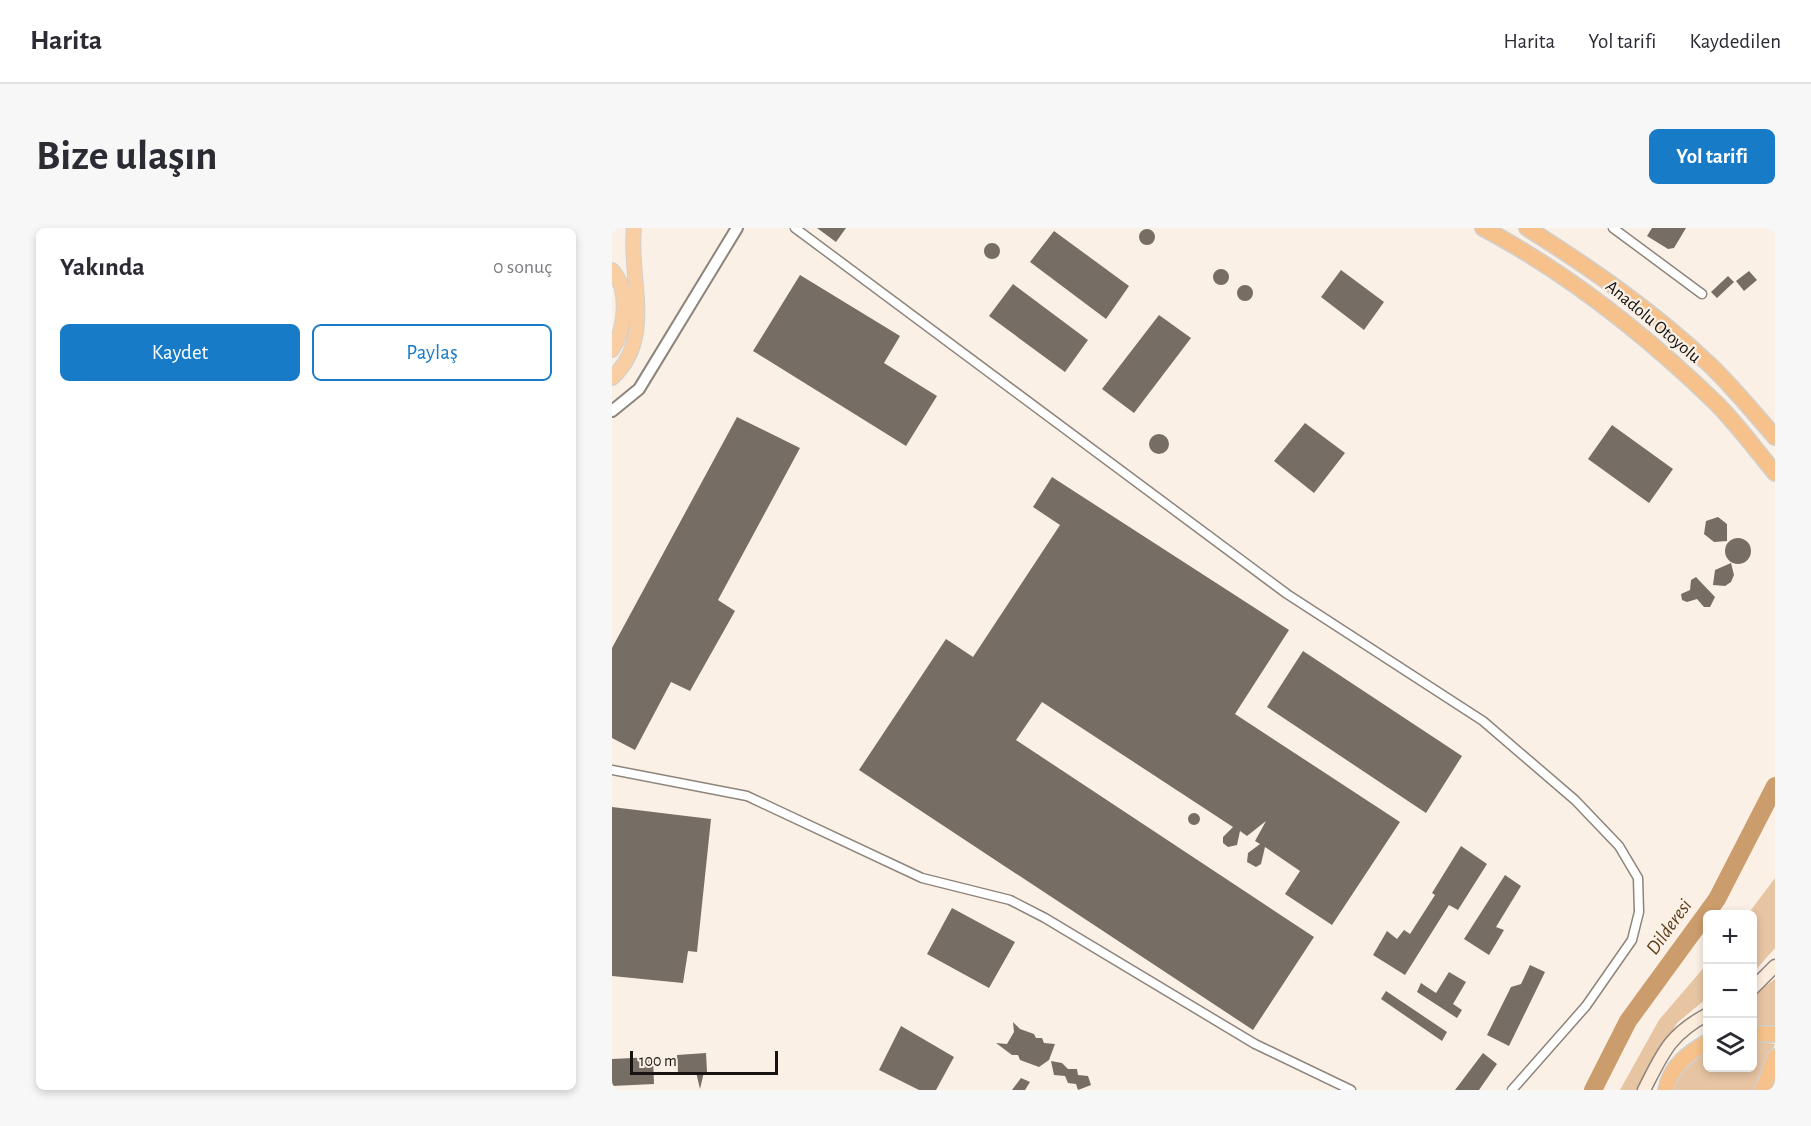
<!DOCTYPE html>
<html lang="tr">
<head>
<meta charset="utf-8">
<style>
  body { margin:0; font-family:"Alegreya Sans",sans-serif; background:#f7f7f7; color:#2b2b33 }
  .controls { position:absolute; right:18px; bottom:18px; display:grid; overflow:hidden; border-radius:9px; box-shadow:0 3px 9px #0003 }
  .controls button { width:54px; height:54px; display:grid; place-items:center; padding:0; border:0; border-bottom:2px solid #e1e1e2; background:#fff; color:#2b2b33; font:30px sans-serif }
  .scale { position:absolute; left:18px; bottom:15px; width:148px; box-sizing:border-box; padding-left:6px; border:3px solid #161310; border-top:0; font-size:16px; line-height:21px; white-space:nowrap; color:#161310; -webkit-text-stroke:4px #faf0e6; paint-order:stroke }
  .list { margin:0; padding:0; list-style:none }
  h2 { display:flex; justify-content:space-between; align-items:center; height:78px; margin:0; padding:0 24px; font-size:26px }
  h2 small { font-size:20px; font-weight:400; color:#7c7c81 }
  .actions { display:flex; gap:12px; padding:18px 24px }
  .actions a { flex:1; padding:14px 0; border:2px solid #177bc7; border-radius:9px; text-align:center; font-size:21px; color:#177bc7 }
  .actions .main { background:#177bc7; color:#fff }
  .icon { flex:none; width:33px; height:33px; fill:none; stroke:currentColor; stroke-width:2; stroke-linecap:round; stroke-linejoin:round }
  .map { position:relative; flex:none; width:1163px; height:862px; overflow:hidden; border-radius:9px }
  header { display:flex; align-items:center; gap:36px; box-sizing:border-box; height:84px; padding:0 30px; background:#fff; border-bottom:2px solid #e1e1e2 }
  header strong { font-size:28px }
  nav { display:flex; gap:33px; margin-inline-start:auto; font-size:21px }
  .intro { display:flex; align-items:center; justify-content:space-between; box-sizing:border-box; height:144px; padding:0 36px }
  h1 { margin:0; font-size:42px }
  .button { padding:15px 27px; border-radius:9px; background:#177bc7; color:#fff; font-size:21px; font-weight:700 }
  main { display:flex; gap:36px; padding:0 36px }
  aside { flex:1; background:#fff; border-radius:9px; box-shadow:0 3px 9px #0003 }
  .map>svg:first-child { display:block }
  .green { fill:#e7c5a2 }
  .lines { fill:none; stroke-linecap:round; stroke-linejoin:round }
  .river { stroke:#cc9d6c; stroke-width:18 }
  .building { fill:#766e65 }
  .minor-casing { stroke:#8d847b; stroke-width:11 }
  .tertiary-casing { stroke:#8d847b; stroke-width:14 }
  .secondary-casing { stroke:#8d847b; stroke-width:15 }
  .trunk-casing { stroke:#d0d0cf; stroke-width:16 }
  .motorway-casing { stroke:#d0d0cf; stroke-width:18 }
  .minor { stroke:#fff; stroke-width:8 }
  .tertiary { stroke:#fff; stroke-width:10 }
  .secondary { stroke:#fcecdc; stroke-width:12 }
  .trunk { stroke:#f8cea2; stroke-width:14 }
  .motorway { stroke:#f6c18a; stroke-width:15 }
  .labels { text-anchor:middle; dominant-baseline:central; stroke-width:4.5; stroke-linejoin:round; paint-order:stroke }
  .street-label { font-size:18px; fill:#161310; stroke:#faf0e6 }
  .water-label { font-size:20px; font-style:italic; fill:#5a3a13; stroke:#faf0e6 }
</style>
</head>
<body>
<header>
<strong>Harita</strong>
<nav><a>Harita</a><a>Yol tarifi</a><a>Kaydedilen</a></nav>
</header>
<div class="intro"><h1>Bize ulaşın</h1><a class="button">Yol tarifi</a></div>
<main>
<aside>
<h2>Yakında<small>0 sonuç</small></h2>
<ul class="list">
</ul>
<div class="actions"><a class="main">Kaydet</a><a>Paylaş</a></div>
</aside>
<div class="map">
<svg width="1163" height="862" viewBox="0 0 1163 862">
  <rect width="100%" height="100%" fill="#faf0e6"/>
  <!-- green -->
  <path class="green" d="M 1163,650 L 1163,720 L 1141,745 L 1140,686 L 1136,686 Z
    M 1095,736 L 1095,770 L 1065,795 L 1025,862 L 1008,862 L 1047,792 Z
    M 1163,751 L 1163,798 L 1141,799 L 1140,768 Z
    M 1141,813 L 1163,816 L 1146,862 L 1060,862 L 1074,837 L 1095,820 L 1096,840 L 1140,840 Z"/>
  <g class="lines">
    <!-- river -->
    <path class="river" d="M 981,862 L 1016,793 L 1105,671 L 1163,558"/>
  </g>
  <!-- building -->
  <path class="building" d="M 205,0 L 234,0 L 224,14 Z
    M 1040,0 L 1074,0 L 1062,20 L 1056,21 L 1035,8 Z
    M527 9a8 8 0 1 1 16 0a8 8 0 1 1-16 0Z
    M 442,3 L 517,58 L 494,91 L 418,34 Z
    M372 23a8 8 0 1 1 16 0a8 8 0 1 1-16 0Z
    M601 49a8 8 0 1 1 16 0a8 8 0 1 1-16 0Z
    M 729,42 L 772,74 L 752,102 L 709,69 Z
    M 1137,43 L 1145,52 L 1132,63 L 1124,53 Z
    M 188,47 L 288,108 L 272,135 L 325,168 L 294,218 L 141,123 Z
    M 1116,48 L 1122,54 L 1105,70 L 1099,64 Z
    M 401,56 L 476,112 L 453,144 L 377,88 Z
    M625 65a8 8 0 1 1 16 0a8 8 0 1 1-16 0Z
    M 547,87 L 579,110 L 522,185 L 490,161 Z
    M 125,189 L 188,220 L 106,372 L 123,383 L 78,463 L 59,454 L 23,522 L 0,510 L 0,420 Z
    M 693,195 L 733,225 L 702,265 L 662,233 Z
    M 1000,197 L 1061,241 L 1037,275 L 976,231 Z
    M537 216a10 10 0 1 1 20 0a10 10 0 1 1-20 0Z
    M 440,249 L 677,402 L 623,486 L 788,594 L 720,697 L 673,666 L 688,643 L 653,619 L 649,636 L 644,639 L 635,634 L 636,625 L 648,616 L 643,613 L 654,593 L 635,608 L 628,603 L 625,617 L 616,619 L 611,615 L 611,609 L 621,599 L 430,474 L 404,512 L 702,709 L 641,802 L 247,542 L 334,411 L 361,429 L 448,297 L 421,279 Z
    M 1106,289 L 1115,296 L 1115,313 L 1102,314 L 1092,306 L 1094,293 Z
    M1113 323a13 13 0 1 1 26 0a13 13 0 1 1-26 0Z
    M 1119,335 L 1122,347 L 1119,354 L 1113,358 L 1101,357 L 1103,342 Z
    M 1084,349 L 1103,369 L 1098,379 L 1092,379 L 1085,371 L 1075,374 L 1070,372 L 1069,366 L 1078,362 L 1079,352 Z
    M 691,423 L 850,528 L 814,585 L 655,479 Z
    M 0,579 L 99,591 L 85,724 L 76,723 L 71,755 L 0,748 Z
    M576 591a6 6 0 1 1 12 0a6 6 0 1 1-12 0Z
    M 849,618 L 875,636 L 846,682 L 837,677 L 793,747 L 761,727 L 775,703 L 785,711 L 792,702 L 798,706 L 823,667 L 820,665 Z
    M 893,647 L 909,658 L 884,699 L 892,702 L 877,727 L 852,711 Z
    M 340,680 L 403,714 L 377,760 L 315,726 Z
    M 918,737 L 933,744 L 897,818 L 875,807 L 899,759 L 909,756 Z
    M 837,744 L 854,754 L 841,776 L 850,782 L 845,790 L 805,764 L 809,755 L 824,765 Z
    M 774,763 L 835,804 L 830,813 L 769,771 Z
    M 401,794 L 408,801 L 422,806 L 424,810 L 430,810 L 432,815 L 443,816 L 437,832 L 427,839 L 408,832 L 406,827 L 400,827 L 384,815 L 395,816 L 402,804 Z
    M 289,798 L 342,829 L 324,862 L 307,862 L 267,842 Z
    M 94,825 L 95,844 L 92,844 L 88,861 L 84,844 L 66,845 L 65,827 Z
    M 871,825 L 885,836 L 867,862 L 843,862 Z
    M 41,829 L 42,856 L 0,858 L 0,831 Z
    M 439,833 L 450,835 L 456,841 L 465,841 L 466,847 L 476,848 L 479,857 L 466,862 L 464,856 L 456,855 L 453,848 L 442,847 Z
    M 409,850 L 418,854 L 413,862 L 400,862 Z"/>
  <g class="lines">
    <defs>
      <path id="minor" d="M 183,0 L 675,366 L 871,493 L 963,572 L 1007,618 L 1026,650 L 1027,684 L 1020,712 L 974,778 L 900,862
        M 1001,0 L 1090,66
        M 0,542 L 135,568 L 310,650 L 398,672 L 433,690 L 643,816 L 739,862"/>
      <path id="tertiary" d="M 0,183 L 27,161 L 125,0"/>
      <path id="secondary" d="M 1140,761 L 1163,738
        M 1032,862 C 1051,825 1057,807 1096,786"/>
      <path id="trunk" d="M 0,42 C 18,61 13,102 0,122
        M 0,150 C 44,110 16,50 22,0"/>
      <path id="motorway" d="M 871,0 C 957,46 1034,107 1104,175 C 1125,196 1144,222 1163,245
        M 915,0 C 980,41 1042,84 1098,137 C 1121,159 1142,185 1163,209
        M 1140,806 L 1163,806
        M 1054,862 C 1058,839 1076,825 1096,814
        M 1151,862 L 1163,829"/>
    </defs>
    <!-- minor casing -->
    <use href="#minor" class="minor-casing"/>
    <!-- tertiary casing -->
    <use href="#tertiary" class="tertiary-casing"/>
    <!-- secondary casing -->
    <use href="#secondary" class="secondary-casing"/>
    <!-- trunk casing -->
    <use href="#trunk" class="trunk-casing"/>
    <!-- motorway casing -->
    <use href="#motorway" class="motorway-casing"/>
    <!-- minor -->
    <use href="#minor" class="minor"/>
    <!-- tertiary -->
    <use href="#tertiary" class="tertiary"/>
    <!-- secondary -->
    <use href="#secondary" class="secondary"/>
    <!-- trunk -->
    <use href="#trunk" class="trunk"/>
    <!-- motorway -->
    <use href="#motorway" class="motorway"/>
  </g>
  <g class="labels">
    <!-- street labels -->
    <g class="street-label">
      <text transform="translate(1041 94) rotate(40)">Anadolu Otoyolu</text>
    </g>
    <!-- water labels -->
    <g class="water-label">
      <text transform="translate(1057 699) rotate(-54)">Dilderesi</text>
    </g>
  </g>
</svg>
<div class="controls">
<button>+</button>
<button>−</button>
<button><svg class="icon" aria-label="layers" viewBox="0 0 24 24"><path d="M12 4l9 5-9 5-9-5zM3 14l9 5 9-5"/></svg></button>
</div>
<div class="scale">100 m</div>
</div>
</main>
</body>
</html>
